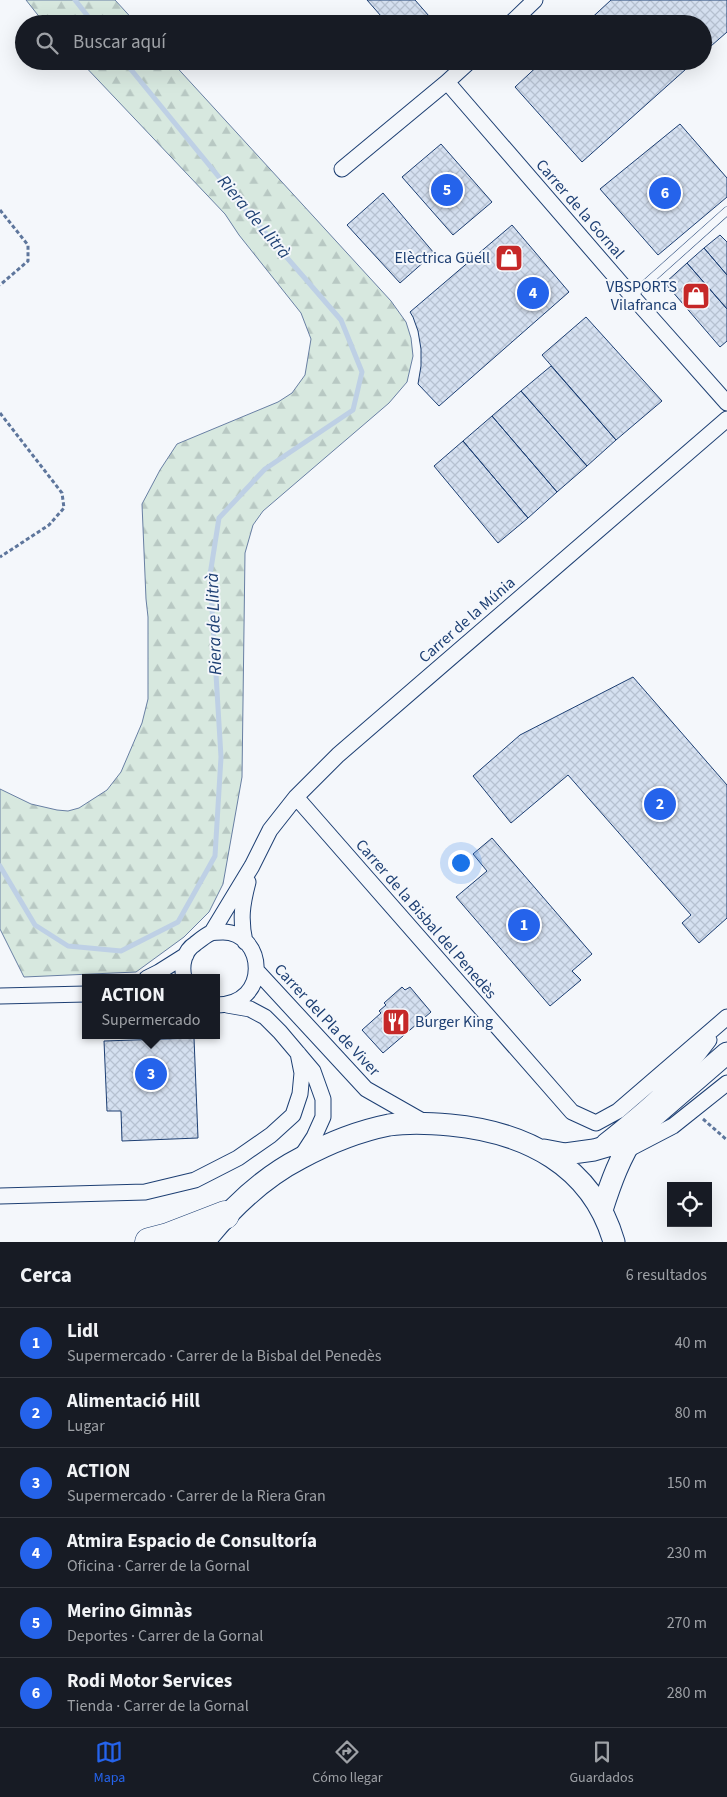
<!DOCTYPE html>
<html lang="es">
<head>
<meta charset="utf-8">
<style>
  body { margin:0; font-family:"Source Sans 3",sans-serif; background:#242831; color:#f1f3f6 }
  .controls { position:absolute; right:15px; bottom:15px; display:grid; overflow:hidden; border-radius:0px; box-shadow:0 5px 20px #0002 }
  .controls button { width:45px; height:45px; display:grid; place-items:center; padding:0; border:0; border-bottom:1px solid #363941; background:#171b24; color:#f1f3f6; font:25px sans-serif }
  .you { position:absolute; left:460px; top:862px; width:18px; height:18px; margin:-12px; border:4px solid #fff; border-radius:50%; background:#1a73e8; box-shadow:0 0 0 8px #1a73e833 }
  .badge { display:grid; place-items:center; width:32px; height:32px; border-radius:50%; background:#2563eb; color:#fff; font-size:16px; font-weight:700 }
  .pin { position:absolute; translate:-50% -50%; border:2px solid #fff; box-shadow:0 1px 5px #0006 }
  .popup { position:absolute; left:82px; top:974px; width:138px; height:65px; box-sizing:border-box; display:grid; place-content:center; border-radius:0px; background:#171b24; filter:drop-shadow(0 1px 4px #0005); font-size:16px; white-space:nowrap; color:#9ea1a6 }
  .popup b { font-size:19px; color:#f1f3f6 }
  .popup::after { content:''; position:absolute; left:50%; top:100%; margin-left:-10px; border:10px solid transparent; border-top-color:#171b24 }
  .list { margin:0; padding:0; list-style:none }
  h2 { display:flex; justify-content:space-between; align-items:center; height:65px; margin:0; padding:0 20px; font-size:21px }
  h2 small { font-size:16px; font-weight:400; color:#9ea1a6 }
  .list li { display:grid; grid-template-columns:32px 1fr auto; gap:15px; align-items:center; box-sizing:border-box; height:70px; padding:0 20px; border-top:1px solid #363941 }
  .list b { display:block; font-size:19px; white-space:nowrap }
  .list p { margin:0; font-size:16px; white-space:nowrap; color:#9ea1a6 }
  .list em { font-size:16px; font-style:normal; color:#9ea1a6 }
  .icon { flex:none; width:28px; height:28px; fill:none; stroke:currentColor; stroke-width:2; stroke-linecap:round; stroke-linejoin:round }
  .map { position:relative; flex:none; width:727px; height:1242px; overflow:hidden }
  .search { position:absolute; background:#171b24; box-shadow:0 5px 20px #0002; left:15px; right:15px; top:15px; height:55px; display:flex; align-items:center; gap:12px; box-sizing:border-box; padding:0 18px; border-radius:28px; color:#9ea1a6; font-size:19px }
  .sheet { height:485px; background:#171b24 }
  nav { display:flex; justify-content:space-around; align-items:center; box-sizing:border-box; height:70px; border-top:1px solid #363941; background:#171b24; font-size:14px; color:#9ea1a6 }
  nav a { display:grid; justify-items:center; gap:2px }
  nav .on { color:#2563eb }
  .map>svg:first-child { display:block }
  .forest { fill:url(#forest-firs); stroke:#687fa3 }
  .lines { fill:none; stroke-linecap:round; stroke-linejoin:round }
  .stream { stroke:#bed0e5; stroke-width:5 }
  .building { fill:url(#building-cross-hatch); stroke:#1d3f73 }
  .lane-casing { stroke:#1d3f73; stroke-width:9 }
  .street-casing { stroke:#1d3f73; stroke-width:17 }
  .secondary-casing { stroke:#1d3f73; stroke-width:23 }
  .highway-casing { stroke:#1d3f73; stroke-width:29 }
  .path { stroke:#5e769c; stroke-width:3; stroke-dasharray:4 2.5; stroke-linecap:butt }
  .lane { stroke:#f4f7fb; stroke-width:8 }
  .street { stroke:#f4f7fb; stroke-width:15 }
  .secondary { stroke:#f4f7fb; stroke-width:21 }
  .highway { stroke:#f4f7fb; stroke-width:28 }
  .labels { text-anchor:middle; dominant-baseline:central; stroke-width:4; stroke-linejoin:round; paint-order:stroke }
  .street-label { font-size:16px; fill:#1d3f73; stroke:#f4f7fb }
  .poi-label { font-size:16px; fill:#1d3f73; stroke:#f4f7fb; text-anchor:end }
  .water-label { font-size:18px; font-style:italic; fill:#1d3f73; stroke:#f4f7fb }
</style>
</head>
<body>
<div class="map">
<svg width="727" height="1242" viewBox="0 0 727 1242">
  <defs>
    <pattern id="forest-firs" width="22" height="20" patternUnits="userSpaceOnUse" patternTransform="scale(1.25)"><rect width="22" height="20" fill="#d7e8df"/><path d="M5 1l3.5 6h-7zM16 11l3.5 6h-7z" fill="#b8c8c3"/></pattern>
    <pattern id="building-cross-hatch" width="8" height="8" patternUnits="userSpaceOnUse" patternTransform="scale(1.25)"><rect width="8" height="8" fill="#d5e0f0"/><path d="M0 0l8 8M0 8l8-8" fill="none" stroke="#b6c1d1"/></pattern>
  </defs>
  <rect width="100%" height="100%" fill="#f4f7fb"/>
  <!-- forest -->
  <path class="forest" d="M 26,0 L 115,0 L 137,24 L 45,24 Z
    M 80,61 L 171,61 L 391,301 L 406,322 L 411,338 L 413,356 L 407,382 L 389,403 L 263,511 L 253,525 L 245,553 L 242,777 L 223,884 L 209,912 L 184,937 L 136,972 L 24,977 L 0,929 L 0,789 L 31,804 L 57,810 L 68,811 L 79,808 L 107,790 L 121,772 L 142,723 L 148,699 L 148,617 L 146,599 L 142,504 L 160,470 L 177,444 L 278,402 L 292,393 L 305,375 L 311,339 L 301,313 L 239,235 L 225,214 Z"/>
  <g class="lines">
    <!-- stream -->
    <path class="stream" d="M 75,0 L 94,24
      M 0,866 L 35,925 L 68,946 L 121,951 L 178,922 L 215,856 L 221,757 L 210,575 L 219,518 L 265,469 L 353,410 L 362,372 L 341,320 L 250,215 L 124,61"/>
  </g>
  <!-- building -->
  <path class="building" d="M 367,0 L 415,0 L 436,24 L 388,24 Z
    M 611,0 L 727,0 L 727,32 L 703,53 L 703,24 L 585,24 Z
    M 543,61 L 695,61 L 582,162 L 515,87 Z
    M 680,124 L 727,178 L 727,197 L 658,255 L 600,189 Z
    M 441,144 L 492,202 L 453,235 L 402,177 Z
    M 383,193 L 434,253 L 400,283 L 347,225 Z
    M 512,225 L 569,292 L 439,406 L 418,384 L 421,366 L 421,349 L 418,331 L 413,317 L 410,312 Z
    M 720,235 L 727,242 L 727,275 L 704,248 Z
    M 704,248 L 727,275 L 727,309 L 687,263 Z
    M 687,263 L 727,309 L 727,341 L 720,347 L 665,283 Z
    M 586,317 L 662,401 L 616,440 L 542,355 Z
    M 551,366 L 616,440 L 587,466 L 521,391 Z
    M 521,391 L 587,466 L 557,492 L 492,416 Z
    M 492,416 L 557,492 L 528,518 L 463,441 Z
    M 463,441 L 528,518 L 498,543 L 434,466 Z
    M 633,677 L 727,785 L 727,918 L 699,943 L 682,923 L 691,915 L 568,775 L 511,823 L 473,776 L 520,735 Z
    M 492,838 L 592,954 L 572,971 L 581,980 L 550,1006 L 456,897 L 487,871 L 473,854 Z
    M 402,987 L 405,990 L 410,987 L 431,1012 L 383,1053 L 362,1030 L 381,1013 L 379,1011 L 386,1005 L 384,1003 Z
    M 194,1038 L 198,1138 L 122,1141 L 121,1111 L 107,1111 L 104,1041 Z"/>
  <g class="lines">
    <defs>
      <path id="lane" d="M 632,296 L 727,211"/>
      <path id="street" d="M 510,24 L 535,0
        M 447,82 L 632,296 L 727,403
        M 342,169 L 447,82 L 470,61
        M 296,797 L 572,1112 L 596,1123 L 618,1111 L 727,1017
        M 212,932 L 252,866 L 270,830 L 296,797 L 338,755 L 727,419
        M 245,942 C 240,919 242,905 248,882
        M 257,971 L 366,1089 L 424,1122
        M 147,978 L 159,972 L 186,955
        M 184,978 C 181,965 184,951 195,944 C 200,940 206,935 211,933 C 214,932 219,932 223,932 C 265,932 272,1005 216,1005
        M 0,996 L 86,994
        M 227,1005 L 250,1009 L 265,1017 L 280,1032 L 313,1071 L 323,1099 L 323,1117 L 314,1137 L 301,1157
        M 604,1142 C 642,1112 680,1080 709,1040
        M 625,1151 L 673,1126 L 727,1083
        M 0,1196 L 145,1192 L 195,1180 L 238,1158 L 271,1135 L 293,1115 L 300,1094 L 302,1073 L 298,1053"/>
      <path id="secondary" d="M 544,1150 L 565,1154 L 594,1150 L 618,1143 L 638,1130 L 727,1053
        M 602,1210 C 611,1182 620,1157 636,1133
        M 204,1242 C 231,1208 262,1178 301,1158 C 327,1144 359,1131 389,1125 C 409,1122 430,1123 450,1125 C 525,1132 592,1165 614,1242"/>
      <path id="highway" d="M 149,1242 L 168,1237 L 225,1215"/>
    </defs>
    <!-- lane casing -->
    <use href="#lane" class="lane-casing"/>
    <!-- street casing -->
    <use href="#street" class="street-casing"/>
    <!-- secondary casing -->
    <use href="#secondary" class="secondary-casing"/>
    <!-- highway casing -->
    <use href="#highway" class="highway-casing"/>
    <!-- path -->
    <path class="path" d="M 0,210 L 28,245 L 28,261 L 0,285
      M 0,413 L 62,493 L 64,508 L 49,525 L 0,557
      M 703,1119 L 727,1140"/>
    <!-- lane -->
    <use href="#lane" class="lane"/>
    <!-- street -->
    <use href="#street" class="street"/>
    <!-- secondary -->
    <use href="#secondary" class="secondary"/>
    <!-- highway -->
    <use href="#highway" class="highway"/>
  </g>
  <!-- icons -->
  <defs>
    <symbol id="shop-square" viewBox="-11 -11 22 22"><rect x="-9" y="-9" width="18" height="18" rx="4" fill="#c62828" stroke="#f4f7fb"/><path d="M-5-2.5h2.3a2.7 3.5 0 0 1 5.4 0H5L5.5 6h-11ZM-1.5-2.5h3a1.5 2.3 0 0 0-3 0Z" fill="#fff"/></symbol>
    <symbol id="restaurant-square" viewBox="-11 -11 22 22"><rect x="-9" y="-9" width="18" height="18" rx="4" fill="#c62828" stroke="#f4f7fb"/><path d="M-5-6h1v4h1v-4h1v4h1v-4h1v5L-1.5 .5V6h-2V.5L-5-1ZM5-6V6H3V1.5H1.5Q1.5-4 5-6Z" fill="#fff"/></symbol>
  </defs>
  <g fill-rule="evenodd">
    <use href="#shop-square" x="493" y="242" width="32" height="32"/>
    <use href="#shop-square" x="680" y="280" width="32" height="32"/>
    <use href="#restaurant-square" x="380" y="1006" width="32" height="32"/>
  </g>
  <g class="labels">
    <!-- street labels -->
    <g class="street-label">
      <text transform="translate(580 209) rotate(49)">Carrer de la Gornal</text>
      <text transform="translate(467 620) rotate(-41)">Carrer de la Múnia</text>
      <text transform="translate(426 919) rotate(49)">Carrer de la Bisbal del Penedès</text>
      <text transform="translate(327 1020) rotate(47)">Carrer del Pla de Viver</text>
    </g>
    <!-- poi labels -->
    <g class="poi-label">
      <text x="490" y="258">Elèctrica Güell</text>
      <text x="677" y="287">VBSPORTS<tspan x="677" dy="18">Vilafranca</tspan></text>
      <text x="415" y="1022" text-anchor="start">Burger King</text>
    </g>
    <!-- water labels -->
    <g class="water-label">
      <text transform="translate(254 217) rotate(50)">Riera de Llitrà</text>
      <text transform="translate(214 624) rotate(-92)">Riera de Llitrà</text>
    </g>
  </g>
</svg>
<div class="controls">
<button><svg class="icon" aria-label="locate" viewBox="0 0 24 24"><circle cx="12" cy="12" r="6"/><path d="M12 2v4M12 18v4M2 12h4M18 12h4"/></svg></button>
</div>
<div class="you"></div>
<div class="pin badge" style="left:524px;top:925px">1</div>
<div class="pin badge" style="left:660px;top:804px">2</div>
<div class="pin badge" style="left:151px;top:1074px">3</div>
<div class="popup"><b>ACTION</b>Supermercado</div>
<div class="pin badge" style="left:533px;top:293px">4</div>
<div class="pin badge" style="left:447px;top:190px">5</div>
<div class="pin badge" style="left:665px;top:193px">6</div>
<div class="search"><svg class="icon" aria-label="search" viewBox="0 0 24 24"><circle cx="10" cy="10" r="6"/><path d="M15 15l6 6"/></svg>Buscar aquí</div>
</div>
<section class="sheet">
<h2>Cerca<small>6 resultados</small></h2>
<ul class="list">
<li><span class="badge">1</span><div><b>Lidl</b><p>Supermercado · Carrer de la Bisbal del Penedès</p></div><em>40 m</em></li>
<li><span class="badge">2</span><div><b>Alimentació Hill</b><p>Lugar</p></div><em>80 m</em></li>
<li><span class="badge">3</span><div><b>ACTION</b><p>Supermercado · Carrer de la Riera Gran</p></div><em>150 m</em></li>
<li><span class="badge">4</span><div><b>Atmira Espacio de Consultoría</b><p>Oficina · Carrer de la Gornal</p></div><em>230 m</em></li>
<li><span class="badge">5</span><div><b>Merino Gimnàs</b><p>Deportes · Carrer de la Gornal</p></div><em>270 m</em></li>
<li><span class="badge">6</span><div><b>Rodi Motor Services</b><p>Tienda · Carrer de la Gornal</p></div><em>280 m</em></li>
</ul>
</section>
<nav>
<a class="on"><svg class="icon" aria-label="map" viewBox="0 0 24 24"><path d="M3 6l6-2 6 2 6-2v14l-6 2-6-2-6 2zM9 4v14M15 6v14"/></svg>Mapa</a>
<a><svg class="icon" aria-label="directions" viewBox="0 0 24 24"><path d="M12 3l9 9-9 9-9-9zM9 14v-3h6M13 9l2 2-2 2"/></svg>Cómo llegar</a>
<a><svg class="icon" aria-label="saved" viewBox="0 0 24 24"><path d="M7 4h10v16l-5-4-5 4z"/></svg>Guardados</a>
</nav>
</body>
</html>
